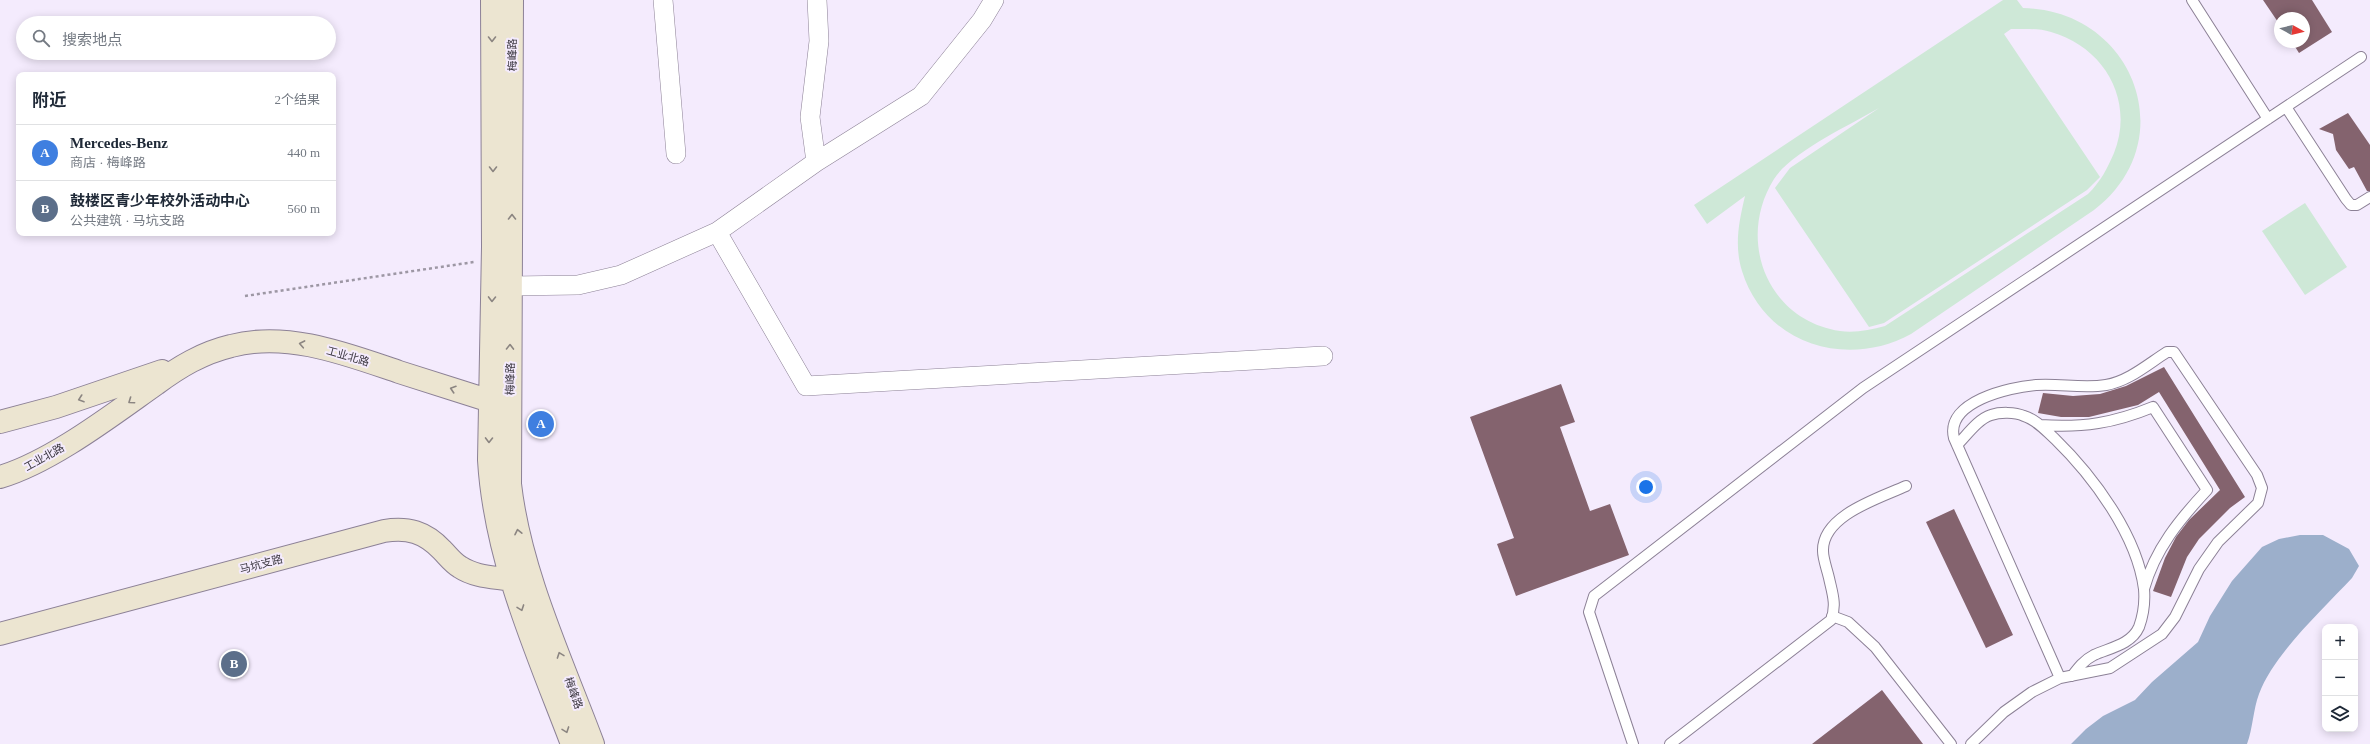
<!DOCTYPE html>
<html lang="zh">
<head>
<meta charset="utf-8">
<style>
  body { margin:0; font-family:"Times New Roman","Noto Sans SC",serif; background:#f6f6f7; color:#1f2937 }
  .controls { position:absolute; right:12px; bottom:12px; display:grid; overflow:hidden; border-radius:8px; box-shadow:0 2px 10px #0003 }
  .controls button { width:36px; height:36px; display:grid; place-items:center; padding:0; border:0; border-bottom:1px solid #e0e1e3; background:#fff; color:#1f2937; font:20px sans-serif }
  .compass { position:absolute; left:2274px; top:12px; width:36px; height:36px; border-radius:50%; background:#fff; box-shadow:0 2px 10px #0003; rotate:98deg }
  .you { position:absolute; left:1646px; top:487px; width:14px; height:14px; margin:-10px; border:3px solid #fff; border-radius:50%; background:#1a73e8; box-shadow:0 0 0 6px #1a73e833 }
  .badge { display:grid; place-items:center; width:26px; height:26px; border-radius:50%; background:#c0418e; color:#fff; font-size:13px; font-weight:700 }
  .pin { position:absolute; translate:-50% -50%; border:2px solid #fff; box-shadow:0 1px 4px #0006 }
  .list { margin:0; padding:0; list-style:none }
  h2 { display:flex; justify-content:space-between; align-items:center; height:52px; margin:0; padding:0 16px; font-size:17px }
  h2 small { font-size:13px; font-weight:400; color:#747a83 }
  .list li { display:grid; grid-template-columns:26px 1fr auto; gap:12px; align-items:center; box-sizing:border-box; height:56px; padding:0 16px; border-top:1px solid #e0e1e3 }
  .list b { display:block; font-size:15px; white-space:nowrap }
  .list p { margin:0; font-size:13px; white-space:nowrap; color:#747a83 }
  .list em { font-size:13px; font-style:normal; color:#747a83 }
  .icon { flex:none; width:22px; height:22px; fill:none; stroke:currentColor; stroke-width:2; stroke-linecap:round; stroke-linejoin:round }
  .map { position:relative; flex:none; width:2370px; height:744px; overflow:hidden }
  .search { position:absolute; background:#fff; box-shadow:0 2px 10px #0003; left:16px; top:16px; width:320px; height:44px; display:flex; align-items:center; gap:10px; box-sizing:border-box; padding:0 14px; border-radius:22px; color:#747a83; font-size:15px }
  .panel { position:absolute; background:#fff; box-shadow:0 2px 10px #0003; left:16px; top:72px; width:320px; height:164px; border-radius:8px }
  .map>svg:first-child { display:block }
  .green { fill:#cee8d7; fill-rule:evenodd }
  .water { fill:#9cafcb }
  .building { fill:#84636e }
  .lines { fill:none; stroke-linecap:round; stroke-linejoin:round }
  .lane-casing { stroke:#8c8196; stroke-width:12 }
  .street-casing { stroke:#8c8196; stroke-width:20 }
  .secondary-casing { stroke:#8c8196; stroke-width:24 }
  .path { stroke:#9d97a4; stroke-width:2.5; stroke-dasharray:3 3; stroke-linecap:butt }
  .lane { stroke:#fff; stroke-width:10 }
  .street { stroke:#fff; stroke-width:19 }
  .secondary { stroke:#ece5d1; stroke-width:22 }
  .oneway { stroke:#8b8581 }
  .labels { text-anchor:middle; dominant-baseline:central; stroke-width:4; stroke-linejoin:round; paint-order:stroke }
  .street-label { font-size:11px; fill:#3b3740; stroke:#f4ebfd }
</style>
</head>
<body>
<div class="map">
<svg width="2370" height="744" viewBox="0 0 2370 744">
  <rect width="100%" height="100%" fill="#f4ebfd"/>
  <!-- green -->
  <path class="green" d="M 2003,0 L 2017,0 L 2023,8 C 2134,10 2184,141 2094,210 L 1911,334 C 1847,369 1765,345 1742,271 C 1734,245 1739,222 1745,196 L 1707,224 L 1694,205 ZM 2011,29 C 2024,29 2038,28 2051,32 C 2104,47 2135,100 2114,153 C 2107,169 2101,181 2088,194 L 1885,326 C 1870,330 1855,333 1840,331 C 1767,320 1736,240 1774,179 C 1791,152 1850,125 1879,108 L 1790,168 L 1775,188 L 1869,327 L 1884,323 L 2087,190 L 2100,177 L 2004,34 Z
    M 2305,203 L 2347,267 L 2305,295 L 2262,231 Z"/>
  <!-- water -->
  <path class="water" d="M 2300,535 L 2323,535 L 2349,549 L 2359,566 L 2352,578 C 2323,609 2274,654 2259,694 C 2253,710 2253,728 2247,744 L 2071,744 L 2086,729 L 2103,716 L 2135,700 L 2152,682 L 2198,642 L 2210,616 L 2232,581 L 2262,547 L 2279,539 Z"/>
  <!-- building -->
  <path class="building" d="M 2263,0 L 2312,0 L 2332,32 L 2299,53 L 2292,42 L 2304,42 L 2304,18 L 2280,18 L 2280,25 Z
    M 2348,113 L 2370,145 L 2370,191 L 2367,191 L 2354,167 L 2349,169 L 2336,150 L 2333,134 L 2319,129 Z
    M 2164,367 L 2245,497 L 2230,508 L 2199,539 L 2187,557 L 2171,597 L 2153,591 L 2165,558 L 2176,537 L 2189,520 L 2220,490 L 2159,392 L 2138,405 L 2089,417 L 2061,417 L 2038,413 L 2043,393 L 2073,396 L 2100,394 L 2126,386 Z
    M 1561,384 L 1575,422 L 1560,427 L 1590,511 L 1610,504 L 1629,555 L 1516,596 L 1497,544 L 1514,538 L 1470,417 Z
    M 1954,509 L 2013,635 L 1986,648 L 1926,522 Z
    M 1882,690 L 1923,744 L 1812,744 Z"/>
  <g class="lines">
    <defs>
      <path id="lane" d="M 2192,0 L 2268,119
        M 2286,107 L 2346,199 L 2351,205 L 2357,205 L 2370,197
        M 2040,425 C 2083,428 2114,423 2153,407 L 2207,490 C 2180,519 2155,549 2144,589
        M 1957,445 C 1967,435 1978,419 1991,415 C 2000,412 2015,412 2024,416 C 2037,420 2046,431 2055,439 C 2093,476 2137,535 2144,589 C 2145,601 2143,616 2139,627 C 2131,645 2109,648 2094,655 C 2084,660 2078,668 2072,676
        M 1832,616 L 1848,622 L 1875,647 L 1951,744
        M 1633,744 L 1589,612 L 1594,596 L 1863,388 L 2361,57
        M 1670,744 L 1831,620 C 1837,605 1832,592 1829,578 C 1827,569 1823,559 1823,551 C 1822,515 1880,498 1906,486
        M 1971,744 L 2004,712 L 2032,692 L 2060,678 L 2110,668 L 2162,634 L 2175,617 L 2199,569 L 2218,542 L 2258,503 L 2262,488 L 2257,475 L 2174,352 L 2167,352 C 2148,364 2129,381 2106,385 C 2082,389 2059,383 2036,385 C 2009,387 1945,402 1954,438 L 2060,678"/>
      <path id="street" d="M 663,0 L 676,154
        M 816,162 L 810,117 L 819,41 L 817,0
        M 717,232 L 806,386 L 1323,356
        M 512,286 L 578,285 L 621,275 L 717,232 L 816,162 L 921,96 L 982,20 L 994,0"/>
      <path id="secondary" d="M 492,0 L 493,247 L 489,460 C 495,560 537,652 572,744
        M 512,0 L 510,484 C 520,572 562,661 593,744
        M 0,422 L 56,407 L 162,371
        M 0,477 C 51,462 112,415 156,384 C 179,367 202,353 231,346 C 287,331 346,354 399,372 C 434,383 468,394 503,405
        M 0,634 L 384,531 C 408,527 425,532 442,550 C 448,556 453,563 460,567 C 475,577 494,577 511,580"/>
    </defs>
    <!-- lane casing -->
    <use href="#lane" class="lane-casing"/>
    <!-- street casing -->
    <use href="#street" class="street-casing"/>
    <!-- secondary casing -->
    <use href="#secondary" class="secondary-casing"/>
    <!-- path -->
    <path class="path" d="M 245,296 L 474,262"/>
    <!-- lane -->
    <use href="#lane" class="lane"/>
    <!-- street -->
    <use href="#street" class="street"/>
    <!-- secondary -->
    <use href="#secondary" class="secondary"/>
  </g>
  <!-- one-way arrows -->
  <defs><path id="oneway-chevron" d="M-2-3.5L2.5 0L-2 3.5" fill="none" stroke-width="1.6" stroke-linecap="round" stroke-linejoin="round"/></defs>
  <g class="oneway">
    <use href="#oneway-chevron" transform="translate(492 39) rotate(90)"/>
    <use href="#oneway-chevron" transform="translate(493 169) rotate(90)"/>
    <use href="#oneway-chevron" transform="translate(512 217) rotate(-90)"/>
    <use href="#oneway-chevron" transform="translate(492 299) rotate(91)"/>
    <use href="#oneway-chevron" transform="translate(302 344) rotate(-169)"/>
    <use href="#oneway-chevron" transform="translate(510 347) rotate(-89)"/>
    <use href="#oneway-chevron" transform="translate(453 389) rotate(-162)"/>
    <use href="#oneway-chevron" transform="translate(81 399) rotate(161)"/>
    <use href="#oneway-chevron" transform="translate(131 401) rotate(145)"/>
    <use href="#oneway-chevron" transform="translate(489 440) rotate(91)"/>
    <use href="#oneway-chevron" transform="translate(518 532) rotate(-102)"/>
    <use href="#oneway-chevron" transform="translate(521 608) rotate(70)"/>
    <use href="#oneway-chevron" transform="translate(560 655) rotate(-110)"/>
    <use href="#oneway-chevron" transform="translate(566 730) rotate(70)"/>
  </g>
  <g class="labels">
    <!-- street labels -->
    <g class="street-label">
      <text transform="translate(512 55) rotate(-90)">梅峰路</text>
      <text transform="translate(348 356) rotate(16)">工业北路</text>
      <text transform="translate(510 379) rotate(-89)">梅峰路</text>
      <text transform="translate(44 457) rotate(-29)">工业北路</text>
      <text transform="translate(261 564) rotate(-15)">马坑支路</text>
      <text transform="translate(574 693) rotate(70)">梅峰路</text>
    </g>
  </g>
</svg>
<div class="controls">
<button>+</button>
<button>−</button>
<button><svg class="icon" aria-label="layers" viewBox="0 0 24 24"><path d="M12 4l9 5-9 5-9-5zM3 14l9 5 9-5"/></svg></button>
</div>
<svg class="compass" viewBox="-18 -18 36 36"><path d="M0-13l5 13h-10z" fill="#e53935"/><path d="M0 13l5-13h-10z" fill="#747a83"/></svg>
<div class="you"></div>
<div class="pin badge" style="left:541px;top:424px;background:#3f7fe0">A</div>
<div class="pin badge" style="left:234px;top:664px;background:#5c6f8a">B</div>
<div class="search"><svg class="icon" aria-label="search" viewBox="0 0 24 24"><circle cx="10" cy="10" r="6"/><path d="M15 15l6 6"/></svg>搜索地点</div>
<section class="panel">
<h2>附近<small>2个结果</small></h2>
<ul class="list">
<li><span class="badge" style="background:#3f7fe0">A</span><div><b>Mercedes-Benz</b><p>商店 · 梅峰路</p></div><em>440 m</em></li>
<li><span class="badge" style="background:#5c6f8a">B</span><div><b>鼓楼区青少年校外活动中心</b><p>公共建筑 · 马坑支路</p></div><em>560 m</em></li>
</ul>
</section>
</div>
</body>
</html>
